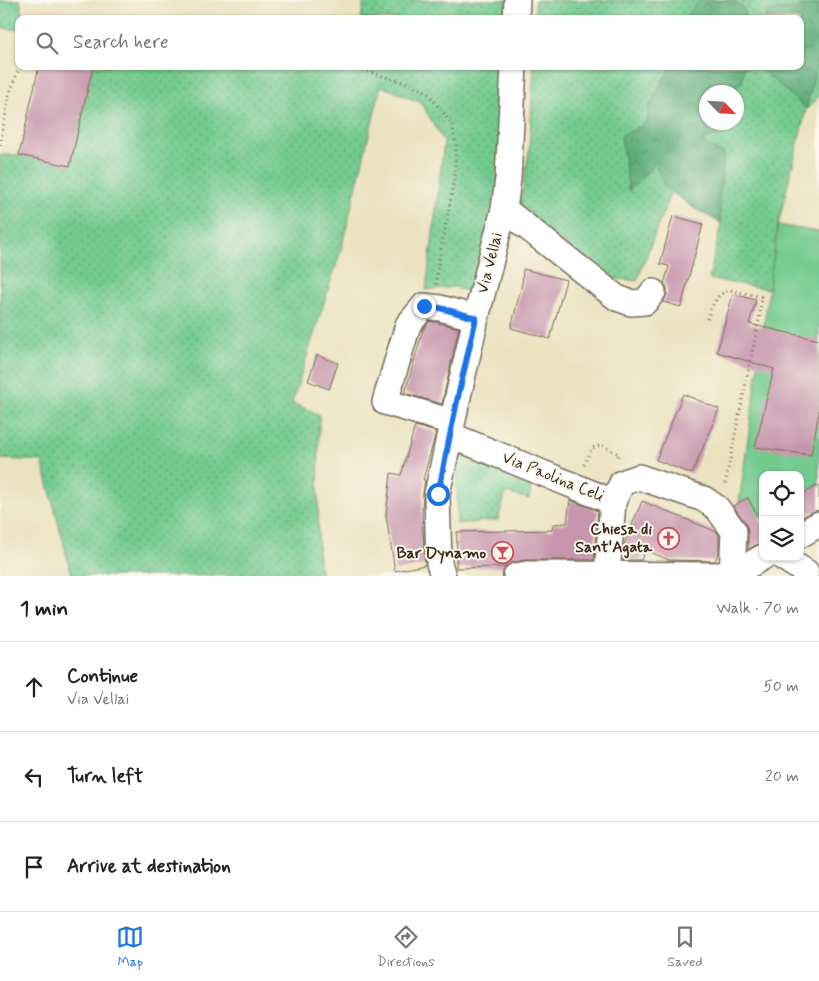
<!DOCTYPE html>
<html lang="en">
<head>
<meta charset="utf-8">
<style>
  body { margin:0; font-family:Mynerve,sans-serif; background:#f2f2f2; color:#222 }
  .controls { position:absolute; right:15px; bottom:15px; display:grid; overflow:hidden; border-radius:10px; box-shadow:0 1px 4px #0004 }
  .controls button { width:45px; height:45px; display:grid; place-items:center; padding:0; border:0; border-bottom:1px solid #e0e0e0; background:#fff; color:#222; font:25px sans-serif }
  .compass { position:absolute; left:699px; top:85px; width:45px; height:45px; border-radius:50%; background:#fff; box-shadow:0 1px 4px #0004; rotate:115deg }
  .stop { position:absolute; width:15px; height:15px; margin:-11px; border:4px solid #1a73e8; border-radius:50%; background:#fff }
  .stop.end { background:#1a73e8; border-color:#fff; box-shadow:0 1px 5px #0008 }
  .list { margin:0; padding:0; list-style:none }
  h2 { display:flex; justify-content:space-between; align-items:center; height:65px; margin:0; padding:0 20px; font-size:21px }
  h2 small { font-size:16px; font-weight:400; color:#767676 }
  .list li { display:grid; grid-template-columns:32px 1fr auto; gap:15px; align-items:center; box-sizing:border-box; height:90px; padding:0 20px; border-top:1px solid #e0e0e0 }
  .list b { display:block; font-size:19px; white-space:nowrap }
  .list p { margin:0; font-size:16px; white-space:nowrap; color:#767676 }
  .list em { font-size:16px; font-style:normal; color:#767676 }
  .icon { flex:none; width:28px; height:28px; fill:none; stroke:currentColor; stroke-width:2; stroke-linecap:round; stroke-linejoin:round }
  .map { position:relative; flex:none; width:819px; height:576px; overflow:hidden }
  .search { position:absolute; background:#fff; box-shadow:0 1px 4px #0004; left:15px; right:15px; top:15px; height:55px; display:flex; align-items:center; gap:12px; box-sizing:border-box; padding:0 18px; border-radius:10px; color:#767676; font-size:19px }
  .sheet { height:335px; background:#fff }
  nav { display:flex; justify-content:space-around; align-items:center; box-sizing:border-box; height:70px; border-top:1px solid #e0e0e0; background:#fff; font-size:14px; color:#767676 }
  nav a { display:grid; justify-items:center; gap:2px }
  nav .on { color:#1a73e8 }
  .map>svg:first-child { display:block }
  .grass { fill:url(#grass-dots); stroke:#577a56; fill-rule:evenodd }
  .forest { fill:url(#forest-crowns); stroke:#4c6c4c }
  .garden { fill:#73ca8f; stroke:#577a56 }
  .building { fill:#c694ac }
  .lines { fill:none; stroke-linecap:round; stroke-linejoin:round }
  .minor-casing { stroke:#796a57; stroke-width:28 }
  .path { stroke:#796a57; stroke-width:3; stroke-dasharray:1 4; stroke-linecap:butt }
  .minor { stroke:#fff; stroke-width:25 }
  .route { stroke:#1a73e8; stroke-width:6 }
  .labels { text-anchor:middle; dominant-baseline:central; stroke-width:4; stroke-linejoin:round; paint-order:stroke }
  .street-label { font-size:16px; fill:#3b2a1e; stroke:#fbf7ec }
  .poi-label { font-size:16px; font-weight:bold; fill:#3b2a1e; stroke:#fbf7ec; text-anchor:end }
</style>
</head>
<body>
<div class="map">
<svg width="819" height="576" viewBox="0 0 819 576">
  <defs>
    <pattern id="grass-dots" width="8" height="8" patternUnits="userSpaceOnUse" patternTransform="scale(1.25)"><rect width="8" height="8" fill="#73ca8f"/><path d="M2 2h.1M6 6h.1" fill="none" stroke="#60a474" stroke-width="1.8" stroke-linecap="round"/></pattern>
    <pattern id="forest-crowns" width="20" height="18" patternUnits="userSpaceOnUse" patternTransform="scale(1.25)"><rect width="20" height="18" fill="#5eae7a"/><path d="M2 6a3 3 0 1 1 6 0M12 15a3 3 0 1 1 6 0" fill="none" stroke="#4f8e63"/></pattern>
  </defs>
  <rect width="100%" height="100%" fill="#fbf7ec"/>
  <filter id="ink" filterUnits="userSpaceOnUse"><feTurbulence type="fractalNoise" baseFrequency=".02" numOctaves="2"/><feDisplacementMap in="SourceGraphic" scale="10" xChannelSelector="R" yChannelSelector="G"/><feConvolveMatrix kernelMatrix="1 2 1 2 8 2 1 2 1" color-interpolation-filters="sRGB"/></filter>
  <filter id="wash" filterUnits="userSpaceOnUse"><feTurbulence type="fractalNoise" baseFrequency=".0096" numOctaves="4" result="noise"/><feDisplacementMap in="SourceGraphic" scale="20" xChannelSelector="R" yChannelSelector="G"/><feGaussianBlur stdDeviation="1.12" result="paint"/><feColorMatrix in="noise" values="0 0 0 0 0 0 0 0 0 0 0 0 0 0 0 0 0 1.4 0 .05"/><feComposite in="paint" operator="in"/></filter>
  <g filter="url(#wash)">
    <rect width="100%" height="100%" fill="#ebe2c0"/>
    <!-- grass -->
    <path class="grass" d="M 0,0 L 20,0 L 23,17 L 23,19 L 19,19 L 18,30 L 0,28 Z
      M 364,0 L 510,0 L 509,19 L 361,19 Z
      M 535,0 L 819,0 L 819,97 L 806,110 L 778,225 L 769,289 L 709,279 L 721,223 L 671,192 L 637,281 L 608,278 L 519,210 L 529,151 L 534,66 L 800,66 L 800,19 L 535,19 ZM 706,92 L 736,92 L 736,122 L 706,122 Z
      M 93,66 L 507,66 L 498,199 L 472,294 L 455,287 L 426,290 L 444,142 L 421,103 L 381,86 L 341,250 L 292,403 L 319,414 L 318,551 L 321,576 L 72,576 L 42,461 L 0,459 L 0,155 L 19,155 L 70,166 Z
      M 461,452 L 533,477 L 529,499 L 506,493 L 498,520 L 457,524 L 457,458 Z"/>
    <!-- forest -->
    <path class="forest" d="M 700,0 L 733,0 L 743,8 L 746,19 L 684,19 Z
      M 819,4 L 819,55 L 806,109 L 758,66 L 800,66 L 800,19 L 765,19 L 767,12 Z
      M 671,66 L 745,66 L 742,82 L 727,92 L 706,92 L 706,122 L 724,123 L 724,131 L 702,142 L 725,155 L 719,194 L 721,223 L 692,207 L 665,187 L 655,164 L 629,191 L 621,136 L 647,123 L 650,105 Z"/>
    <!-- garden -->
    <path class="garden" d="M 778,225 L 819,232 L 819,487 L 818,485 L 800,495 L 800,475 L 763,475 L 763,514 L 758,517 L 748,498 L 739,502 Z"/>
    <g id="blocks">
      <!-- building -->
      <path class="building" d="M 39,66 L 93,66 L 70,166 L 19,155 Z
        M 673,216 L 703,224 L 681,307 L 663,302 L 667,294 L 667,287 L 664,284 L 669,266 L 660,264 Z
        M 523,269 L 566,280 L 550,339 L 511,328 L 522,284 Z
        M 733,294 L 756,300 L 749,324 L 819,340 L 819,413 L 811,455 L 755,447 L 774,369 L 717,352 Z
        M 430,321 L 459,328 L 442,404 L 405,393 L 423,330 Z
        M 317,355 L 338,363 L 329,389 L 308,381 Z
        M 683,394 L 719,409 L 692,474 L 656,460 Z
        M 415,426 L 436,432 L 423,480 L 425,480 L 423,494 L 422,513 L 425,565 L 395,571 L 386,516 L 391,473 L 401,475 Z
        M 819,485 L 819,510 L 812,512 L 800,518 L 800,495 Z
        M 748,498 L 763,526 L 763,543 L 756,545 L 748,549 L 748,532 L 746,523 L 733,506 Z
        M 570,500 L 598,511 L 594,560 L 527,560 L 513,562 L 505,567 L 456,568 L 457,532 L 552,530 L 553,524 L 567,523 Z
        M 642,501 L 717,532 L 719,535 L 719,552 L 715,561 L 669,560 L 646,550 L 641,560 L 623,560 L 624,544 Z"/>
    </g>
  </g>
  <g filter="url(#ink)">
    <use href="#blocks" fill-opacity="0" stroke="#796a57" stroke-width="1"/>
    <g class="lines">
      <defs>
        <path id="minor" d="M 516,19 L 517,0
          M 504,209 L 617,298 L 631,303 L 645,302 L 653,292
          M 452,422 L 385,402 L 408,325 L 424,306 L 440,308 L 476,318
          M 450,435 L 613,502
          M 800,535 L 819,524
          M 782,557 L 806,572
          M 607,574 L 613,502 L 622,483 L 639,477 L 704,499 L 717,508 L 734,531 L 732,575
          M 443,576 L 439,563 L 437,494 L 457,401 L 476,318 L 504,209 L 508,179 L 514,66
          M 516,576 L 527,574 L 732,575 L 763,557"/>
      </defs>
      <!-- minor casing -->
      <use href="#minor" class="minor-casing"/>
      <!-- path -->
      <path class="path" d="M 348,66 L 406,83 L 427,92 L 452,124 L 456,147 L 454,181 L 439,261 L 436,284
        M 0,145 L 9,95 L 20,66
        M 707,319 L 711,308 L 719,295 L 729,290 L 753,295 L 761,297 L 760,314 L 725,484
        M 584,465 L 592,448 L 601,445 L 619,454 L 616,459"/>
      <!-- minor -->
      <use href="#minor" class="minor"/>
    </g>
  </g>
  <g class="lines" filter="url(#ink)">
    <!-- route -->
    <path class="route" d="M 424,306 L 440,308 L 476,318 L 457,401 L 438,494"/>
  </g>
  <!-- icons -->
  <defs>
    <symbol id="church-ring" viewBox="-11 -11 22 22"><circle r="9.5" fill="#fbf7ec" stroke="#d1495b" stroke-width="1.5"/><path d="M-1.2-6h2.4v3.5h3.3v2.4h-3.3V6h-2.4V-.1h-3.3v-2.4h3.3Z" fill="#d1495b"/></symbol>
    <symbol id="bar-ring" viewBox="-11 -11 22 22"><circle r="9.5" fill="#fbf7ec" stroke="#d1495b" stroke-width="1.5"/><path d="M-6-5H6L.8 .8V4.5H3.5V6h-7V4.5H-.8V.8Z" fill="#d1495b"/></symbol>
  </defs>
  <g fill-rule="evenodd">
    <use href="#church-ring" x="656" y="526" width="25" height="25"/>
    <use href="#bar-ring" x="490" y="540" width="25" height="25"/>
  </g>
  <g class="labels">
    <!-- street labels -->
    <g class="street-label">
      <text transform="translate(490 263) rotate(-76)">Via Vellai</text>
      <text transform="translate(553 477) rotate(22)">Via Paolina Celi</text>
    </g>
    <!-- poi labels -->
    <g class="poi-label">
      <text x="652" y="529">Chiesa di<tspan x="652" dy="18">Sant'Agata</tspan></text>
      <text x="486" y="553">Bar Dynamo</text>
    </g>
  </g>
</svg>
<div class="controls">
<button><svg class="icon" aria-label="locate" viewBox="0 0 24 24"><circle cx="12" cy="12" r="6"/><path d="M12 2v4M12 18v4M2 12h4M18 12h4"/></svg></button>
<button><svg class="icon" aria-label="layers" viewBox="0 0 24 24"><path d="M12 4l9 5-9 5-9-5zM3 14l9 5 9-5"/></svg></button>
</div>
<svg class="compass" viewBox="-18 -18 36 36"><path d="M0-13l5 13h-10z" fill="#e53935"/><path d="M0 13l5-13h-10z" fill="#767676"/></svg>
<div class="stop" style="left:438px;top:494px"></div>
<div class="stop end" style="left:424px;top:306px"></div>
<div class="search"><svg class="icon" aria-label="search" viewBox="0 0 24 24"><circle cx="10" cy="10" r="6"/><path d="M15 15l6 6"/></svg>Search here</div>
</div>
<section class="sheet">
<h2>1 min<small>Walk · 70 m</small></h2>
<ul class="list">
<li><svg class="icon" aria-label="ahead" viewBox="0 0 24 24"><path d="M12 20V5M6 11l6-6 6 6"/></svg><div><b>Continue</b><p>Via Vellai</p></div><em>50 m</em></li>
<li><svg class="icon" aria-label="left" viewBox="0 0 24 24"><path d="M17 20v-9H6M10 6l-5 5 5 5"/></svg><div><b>Turn left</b></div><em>20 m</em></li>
<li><svg class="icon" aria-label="arrive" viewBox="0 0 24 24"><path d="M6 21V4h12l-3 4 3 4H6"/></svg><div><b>Arrive at destination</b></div></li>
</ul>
</section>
<nav>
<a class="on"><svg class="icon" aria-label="map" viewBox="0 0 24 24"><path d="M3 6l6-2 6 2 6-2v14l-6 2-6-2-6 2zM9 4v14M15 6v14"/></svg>Map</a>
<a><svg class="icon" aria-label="directions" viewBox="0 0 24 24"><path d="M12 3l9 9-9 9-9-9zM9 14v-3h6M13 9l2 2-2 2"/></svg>Directions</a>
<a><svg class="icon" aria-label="saved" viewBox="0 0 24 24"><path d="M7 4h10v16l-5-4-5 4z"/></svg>Saved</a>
</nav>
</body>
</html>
